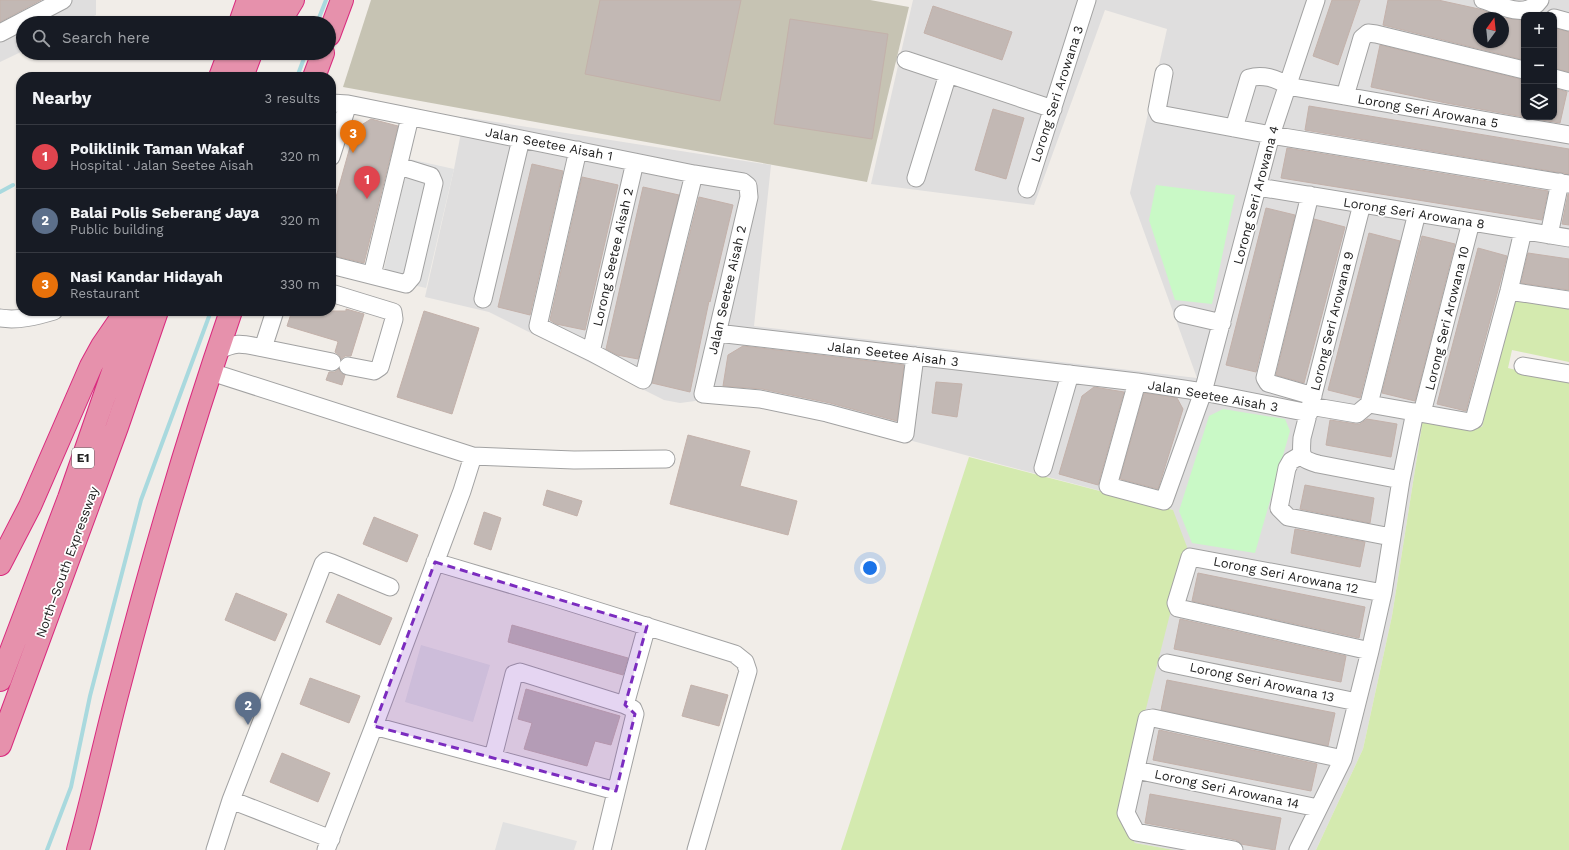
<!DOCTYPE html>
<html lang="en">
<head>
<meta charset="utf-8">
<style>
  body { margin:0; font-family:"Work Sans",sans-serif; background:#20242c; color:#f1f3f6 }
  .controls { position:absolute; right:12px; top:12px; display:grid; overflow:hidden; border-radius:8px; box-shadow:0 1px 3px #0004 }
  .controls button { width:36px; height:36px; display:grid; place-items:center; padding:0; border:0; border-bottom:1px solid #363941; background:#171b24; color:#f1f3f6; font:20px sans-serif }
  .compass { position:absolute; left:1473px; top:12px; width:36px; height:36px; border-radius:50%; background:#171b24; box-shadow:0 1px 3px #0004; rotate:15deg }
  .you { position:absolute; left:870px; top:568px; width:14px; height:14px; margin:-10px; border:3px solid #fff; border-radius:50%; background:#1a73e8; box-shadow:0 0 0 6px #1a73e833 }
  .badge { display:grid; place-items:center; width:26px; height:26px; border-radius:50%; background:#db2777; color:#fff; font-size:13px; font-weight:700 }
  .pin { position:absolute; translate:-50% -33px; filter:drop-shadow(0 1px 2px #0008) }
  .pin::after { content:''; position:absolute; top:21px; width:14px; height:12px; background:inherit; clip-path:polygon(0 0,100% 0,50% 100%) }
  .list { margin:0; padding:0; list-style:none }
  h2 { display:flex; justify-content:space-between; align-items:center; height:52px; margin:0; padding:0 16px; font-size:17px }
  h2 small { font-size:13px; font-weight:400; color:#9ea1a6 }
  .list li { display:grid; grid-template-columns:26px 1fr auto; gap:12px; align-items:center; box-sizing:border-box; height:64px; padding:0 16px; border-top:1px solid #363941 }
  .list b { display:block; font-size:15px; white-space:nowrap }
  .list p { margin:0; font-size:13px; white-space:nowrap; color:#9ea1a6 }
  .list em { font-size:13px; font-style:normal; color:#9ea1a6 }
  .icon { flex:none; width:22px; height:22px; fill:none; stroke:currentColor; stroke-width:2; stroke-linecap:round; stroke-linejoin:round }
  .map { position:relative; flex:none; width:1569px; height:850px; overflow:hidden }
  .search { position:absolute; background:#171b24; box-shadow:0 1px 3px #0004; left:16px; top:16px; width:320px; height:44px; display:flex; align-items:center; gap:10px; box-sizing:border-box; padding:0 14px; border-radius:22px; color:#9ea1a6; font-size:15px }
  .panel { position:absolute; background:#171b24; box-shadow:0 1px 3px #0004; left:16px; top:72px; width:320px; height:244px; border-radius:16px }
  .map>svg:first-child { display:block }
  .residential { fill:#dfdede; fill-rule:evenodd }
  .construction { fill:#c6c3b3 }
  .grass { fill:#d4eaaf }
  .park { fill:#c9f9c6 }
  .parking { fill:#e1e1e1 }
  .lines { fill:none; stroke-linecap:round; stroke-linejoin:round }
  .stream { stroke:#a9d9de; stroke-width:4 }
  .building { fill:#c2b8b4; stroke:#c3b1aa }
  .minor-casing { stroke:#a2a2a2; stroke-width:19 }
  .highway-casing { stroke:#d92a7e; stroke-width:24 }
  .minor { stroke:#fff; stroke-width:17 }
  .highway { stroke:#e691ac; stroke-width:22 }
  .marked { fill:#7b2cbf; fill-opacity:0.2; stroke:#7b2cbf; stroke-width:3; stroke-dasharray:8 5; stroke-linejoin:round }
  .labels { text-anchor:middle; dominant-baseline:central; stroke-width:3.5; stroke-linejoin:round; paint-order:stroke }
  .shield { fill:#fff; stroke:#646464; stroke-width:1 }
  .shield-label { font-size:12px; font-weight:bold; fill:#212121 }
  .street-label { font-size:13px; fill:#212121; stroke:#fff }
</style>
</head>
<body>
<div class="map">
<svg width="1569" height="850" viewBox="0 0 1569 850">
  <rect width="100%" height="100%" fill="#f1ede8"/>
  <!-- residential -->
  <path class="residential" d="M 0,0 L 96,0 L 96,15 L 79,23 L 23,23 L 23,51 L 0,62 Z
    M 913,0 L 1569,0 L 1569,307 L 1512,296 L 1482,427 L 1423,419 L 1392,616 L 1363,749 L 1316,850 L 1174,850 L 1135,843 L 1119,815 L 1173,510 L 792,409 L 710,399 L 680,403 L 664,400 L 489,312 L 425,297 L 454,169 L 464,117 L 771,165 L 754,326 L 1197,378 L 1130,193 L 1167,29 L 1105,10 L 1034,205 L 871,184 ZM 1524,15 L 1554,15 L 1554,117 L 1524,117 ZM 1479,18 L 1503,18 L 1503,42 L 1479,42 Z"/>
  <!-- construction -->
  <path class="construction" d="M 371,0 L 870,0 L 909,7 L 867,182 L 343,87 Z"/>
  <!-- grass -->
  <path class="grass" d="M 1512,296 L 1569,307 L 1569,362 L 1512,350 L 1508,368 L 1569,383 L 1569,850 L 1316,850 L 1363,749 L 1392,616 L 1423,419 L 1482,427 Z
    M 969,457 L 1173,510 L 1187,547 L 1119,815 L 1135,843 L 1174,850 L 841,850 Z"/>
  <!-- park -->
  <path class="park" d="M 1156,185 L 1235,195 L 1212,304 L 1175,300 L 1149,220 Z
    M 1223,409 L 1285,419 L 1290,431 L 1255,553 L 1192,543 L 1179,511 L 1209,416 Z"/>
  <!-- parking -->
  <path class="parking" d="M 409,159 L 454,169 L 426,288 L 382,278 Z
    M 421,645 L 490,665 L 473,722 L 405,702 Z
    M 503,822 L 577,841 L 574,850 L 495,850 Z"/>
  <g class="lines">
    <!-- stream -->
    <path class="stream" d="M 317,23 L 326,0
      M 297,77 L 306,53
      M 0,192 L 13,185
      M 47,850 L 71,787 L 90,696 L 141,500 L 211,311"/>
  </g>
  <!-- building -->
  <path class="building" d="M 0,0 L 41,0 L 0,22 Z
    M 600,0 L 741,0 L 720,101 L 585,74 Z
    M 1332,0 L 1360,0 L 1338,65 L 1313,56 Z
    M 1388,0 L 1438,0 L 1479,9 L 1499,16 L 1499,18 L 1479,18 L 1479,42 L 1503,42 L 1503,18 L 1524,20 L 1524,60 L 1383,25 Z
    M 933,6 L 1012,32 L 1002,60 L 924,33 Z
    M 790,19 L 888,34 L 872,139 L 774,124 Z
    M 1554,28 L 1569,32 L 1569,72 L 1554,68 Z
    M 1380,45 L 1524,80 L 1524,117 L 1446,103 L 1371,87 Z
    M 1554,88 L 1567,92 L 1560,123 L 1530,118 L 1554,117 Z
    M 1309,106 L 1569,149 L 1569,174 L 1305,130 Z
    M 993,109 L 1024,118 L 1006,179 L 975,170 Z
    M 371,119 L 398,126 L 364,263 L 331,255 L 331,215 L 355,129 Z
    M 1287,148 L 1548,191 L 1542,220 L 1281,178 Z
    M 532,164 L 563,171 L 530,315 L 498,307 Z
    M 582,177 L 618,185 L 585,330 L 556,324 L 550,320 Z
    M 643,187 L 679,195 L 638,359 L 617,355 L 606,349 Z
    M 1568,194 L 1569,194 L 1569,225 L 1562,224 Z
    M 699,197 L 733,205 L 710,302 L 709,301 L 690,392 L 652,383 Z
    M 1266,208 L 1295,215 L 1256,372 L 1226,365 Z
    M 1314,219 L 1345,227 L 1304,383 L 1276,375 Z
    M 1369,233 L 1400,241 L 1360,398 L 1328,390 Z
    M 1422,236 L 1455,244 L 1415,401 L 1382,393 Z
    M 1478,248 L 1507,256 L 1466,411 L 1437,404 Z
    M 1528,253 L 1569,259 L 1569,290 L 1521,283 Z
    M 346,309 L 364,314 L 351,356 L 345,356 L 341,359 L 339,355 L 335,352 L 338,342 L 337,341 L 287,326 L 292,311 L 346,311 Z
    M 424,311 L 479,328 L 452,414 L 397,397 Z
    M 743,346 L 904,365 L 897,421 L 830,403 L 762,389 L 723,386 L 728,355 Z
    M 339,369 L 341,373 L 345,375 L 342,385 L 326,380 L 329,372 L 335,372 Z
    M 936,382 L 962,384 L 957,417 L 932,413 Z
    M 1094,387 L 1124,392 L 1098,485 L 1059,474 L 1082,396 Z
    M 1144,393 L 1177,398 L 1183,409 L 1158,489 L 1120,479 Z
    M 1367,419 L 1397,424 L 1391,457 L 1326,445 L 1330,420 L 1356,424 L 1360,424 Z
    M 688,435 L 750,451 L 740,486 L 797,501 L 788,535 L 670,504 Z
    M 1305,485 L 1374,498 L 1370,523 L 1300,509 Z
    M 547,490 L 582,501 L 577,516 L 543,505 Z
    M 484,512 L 501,518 L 491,550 L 474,544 Z
    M 374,517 L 418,535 L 407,562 L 363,544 Z
    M 1295,529 L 1365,542 L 1360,567 L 1291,553 Z
    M 1198,573 L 1365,607 L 1359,638 L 1192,601 Z
    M 236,593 L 287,614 L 275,641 L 225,620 Z
    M 338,594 L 392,618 L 380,645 L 326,622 Z
    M 1180,619 L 1346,656 L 1341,682 L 1174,649 Z
    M 512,625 L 628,658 L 623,675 L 508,642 Z
    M 310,678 L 360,696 L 349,723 L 300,704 Z
    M 1167,680 L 1335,713 L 1328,746 L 1161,710 Z
    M 691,685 L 728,695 L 719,726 L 682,716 Z
    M 526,689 L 620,716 L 611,745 L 595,741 L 587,766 L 524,749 L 532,723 L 518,719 Z
    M 1159,730 L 1317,764 L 1311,791 L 1153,760 Z
    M 282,753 L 330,773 L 318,802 L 270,782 Z
    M 1150,794 L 1281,818 L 1275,850 L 1241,844 L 1236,840 L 1145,823 Z"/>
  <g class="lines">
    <defs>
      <path id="minor" d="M 1483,0 C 1502,6 1526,20 1540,0
        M 1554,18 L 1569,22
        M 0,33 L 63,0
        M 906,60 L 1053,109
        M 1164,73 L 1157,110 L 1159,114 L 1271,135 L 1569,184
        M 1554,78 L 1569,82
        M 1345,96 L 1362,38 L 1368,33 L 1376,34 L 1524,70
        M 331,103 L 348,104 L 694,174 L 743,182 L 748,186 L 749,197 L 703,394 L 760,399 L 827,413 L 905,434 L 915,356
        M 1234,128 L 1249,78 C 1262,74 1277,78 1287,86 L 1569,135
        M 578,150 L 538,326 L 591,352 L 643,380 L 694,174
        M 331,157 L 348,104
        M 916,178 L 948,74
        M 1258,187 L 1569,238
        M 1027,189 L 1087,0
        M 1310,195 L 1265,378 L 1268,383 L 1313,396
        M 1362,204 L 1302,438 C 1301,456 1300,459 1318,464 L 1401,480
        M 1549,235 L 1560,182
        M 331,265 L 406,284 L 412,277 L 434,183 L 431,176 L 399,166
        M 372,275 L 410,117
        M 1509,291 L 1569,300
        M 331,293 L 393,312 L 394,319 L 380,367 L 374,371 L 348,366
        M 483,299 L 521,139
        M 1183,314 L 1222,323
        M 0,318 C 18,321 37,316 54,311
        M 717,333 L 1137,382 L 1203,392 L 1309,413
        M 263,348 L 332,362
        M 218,351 C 237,341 243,344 263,348 L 275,311
        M 591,352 L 635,162
        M 1523,366 L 1569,374
        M 211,372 L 473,456 L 574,460 L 666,459
        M 1137,382 L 1108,486 L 1164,501 L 1203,392 L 1271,135 L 1316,0
        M 1369,404 L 1417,213
        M 1310,406 L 1357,414 L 1369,404 L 1470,422 L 1474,420 L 1509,291 L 1523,231
        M 1422,413 L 1471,222
        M 1301,455 L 1291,461 L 1287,468 L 1279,508 L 1288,517 L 1391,537
        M 1043,468 L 1070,374
        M 435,562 L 553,597 L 735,654 L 745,662 L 748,671 L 696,850
        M 1370,651 L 1178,608 L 1176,603 L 1190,557 L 1383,593
        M 1167,663 L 1357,702
        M 625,705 L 647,626
        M 374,726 L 616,791
        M 493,757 L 514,674 L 520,672 L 625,705 L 633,709 L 635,714 L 602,850
        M 1136,770 L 1318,808
        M 231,800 L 331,839
        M 215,850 L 231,800 L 323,564 L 326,561 L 332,563 L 390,587
        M 326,850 L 374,726 L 462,491 L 473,456
        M 1234,850 L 1136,832 L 1126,813 L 1147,719 L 1153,718 L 1343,759
        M 1298,850 L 1343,759 L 1370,651 L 1383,593 L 1401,480 L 1415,412"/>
      <path id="highway" d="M 240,23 L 248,0
        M 262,23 L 270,0
        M 279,23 L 293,0
        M 329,35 L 342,0
        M 220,77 L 229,53
        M 242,77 L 251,53
        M 314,77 L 323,53
        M 0,564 L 30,506 L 91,366 L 102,346 L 126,311
        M 0,680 L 69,498 L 134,311
        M 0,745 L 117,427 L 157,311
        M 78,850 C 93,797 104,744 118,691 C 151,563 188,436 231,311"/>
    </defs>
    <!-- minor casing -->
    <use href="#minor" class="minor-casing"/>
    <!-- highway casing -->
    <use href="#highway" class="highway-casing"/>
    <!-- minor -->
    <use href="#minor" class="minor"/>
    <!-- highway -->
    <use href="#highway" class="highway"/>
  </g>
  <!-- marked area -->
  <path class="marked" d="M 435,562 L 647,626 L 625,705 L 635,714 L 616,791 L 374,726 Z"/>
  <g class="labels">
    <!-- shield labels -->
    <rect class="shield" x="72" y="448" width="22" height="20" rx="3"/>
    <g class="shield-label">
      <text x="83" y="458">E1</text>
    </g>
    <!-- street labels -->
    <g class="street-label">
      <text transform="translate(1057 94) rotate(-72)">Lorong Seri Arowana 3</text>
      <text transform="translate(1428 111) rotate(10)">Lorong Seri Arowana 5</text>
      <text transform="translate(549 144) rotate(11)">Jalan Seetee Aisah 1</text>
      <text transform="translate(1256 195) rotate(-75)">Lorong Seri Arowana 4</text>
      <text transform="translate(1414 213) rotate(9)">Lorong Seri Arowana 8</text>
      <text transform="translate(613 257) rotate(-77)">Lorong Seetee Aisah 2</text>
      <text transform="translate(727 290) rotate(-77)">Jalan Seetee Aisah 2</text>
      <text transform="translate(1447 318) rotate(-76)">Lorong Seri Arowana 10</text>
      <text transform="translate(1332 321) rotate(-76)">Lorong Seri Arowana 9</text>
      <text transform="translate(893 354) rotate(7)">Jalan Seetee Aisah 3</text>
      <text transform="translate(1213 396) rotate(10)">Jalan Seetee Aisah 3</text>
      <text transform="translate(67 562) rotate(-70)">North–South Expressway</text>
      <text transform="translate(1286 575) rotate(11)">Lorong Seri Arowana 12</text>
      <text transform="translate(1262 682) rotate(12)">Lorong Seri Arowana 13</text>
      <text transform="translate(1227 789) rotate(12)">Lorong Seri Arowana 14</text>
    </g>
  </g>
</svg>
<div class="controls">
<button>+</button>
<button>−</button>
<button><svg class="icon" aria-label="layers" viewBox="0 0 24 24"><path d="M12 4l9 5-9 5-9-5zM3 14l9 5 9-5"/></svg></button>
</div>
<svg class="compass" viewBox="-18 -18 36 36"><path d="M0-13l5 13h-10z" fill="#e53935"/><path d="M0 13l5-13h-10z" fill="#9ea1a6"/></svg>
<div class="you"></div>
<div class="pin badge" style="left:367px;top:199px;background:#e0444e">1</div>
<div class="pin badge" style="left:248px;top:725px;background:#5c6f8a">2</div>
<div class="pin badge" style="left:353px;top:153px;background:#e8710a">3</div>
<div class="search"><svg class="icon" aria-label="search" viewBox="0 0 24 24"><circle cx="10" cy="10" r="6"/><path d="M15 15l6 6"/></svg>Search here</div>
<section class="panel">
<h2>Nearby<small>3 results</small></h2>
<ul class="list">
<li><span class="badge" style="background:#e0444e">1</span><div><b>Poliklinik Taman Wakaf</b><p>Hospital · Jalan Seetee Aisah</p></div><em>320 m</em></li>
<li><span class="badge" style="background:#5c6f8a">2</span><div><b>Balai Polis Seberang Jaya</b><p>Public building</p></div><em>320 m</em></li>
<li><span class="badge" style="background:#e8710a">3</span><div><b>Nasi Kandar Hidayah</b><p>Restaurant</p></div><em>330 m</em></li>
</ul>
</section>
</div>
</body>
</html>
